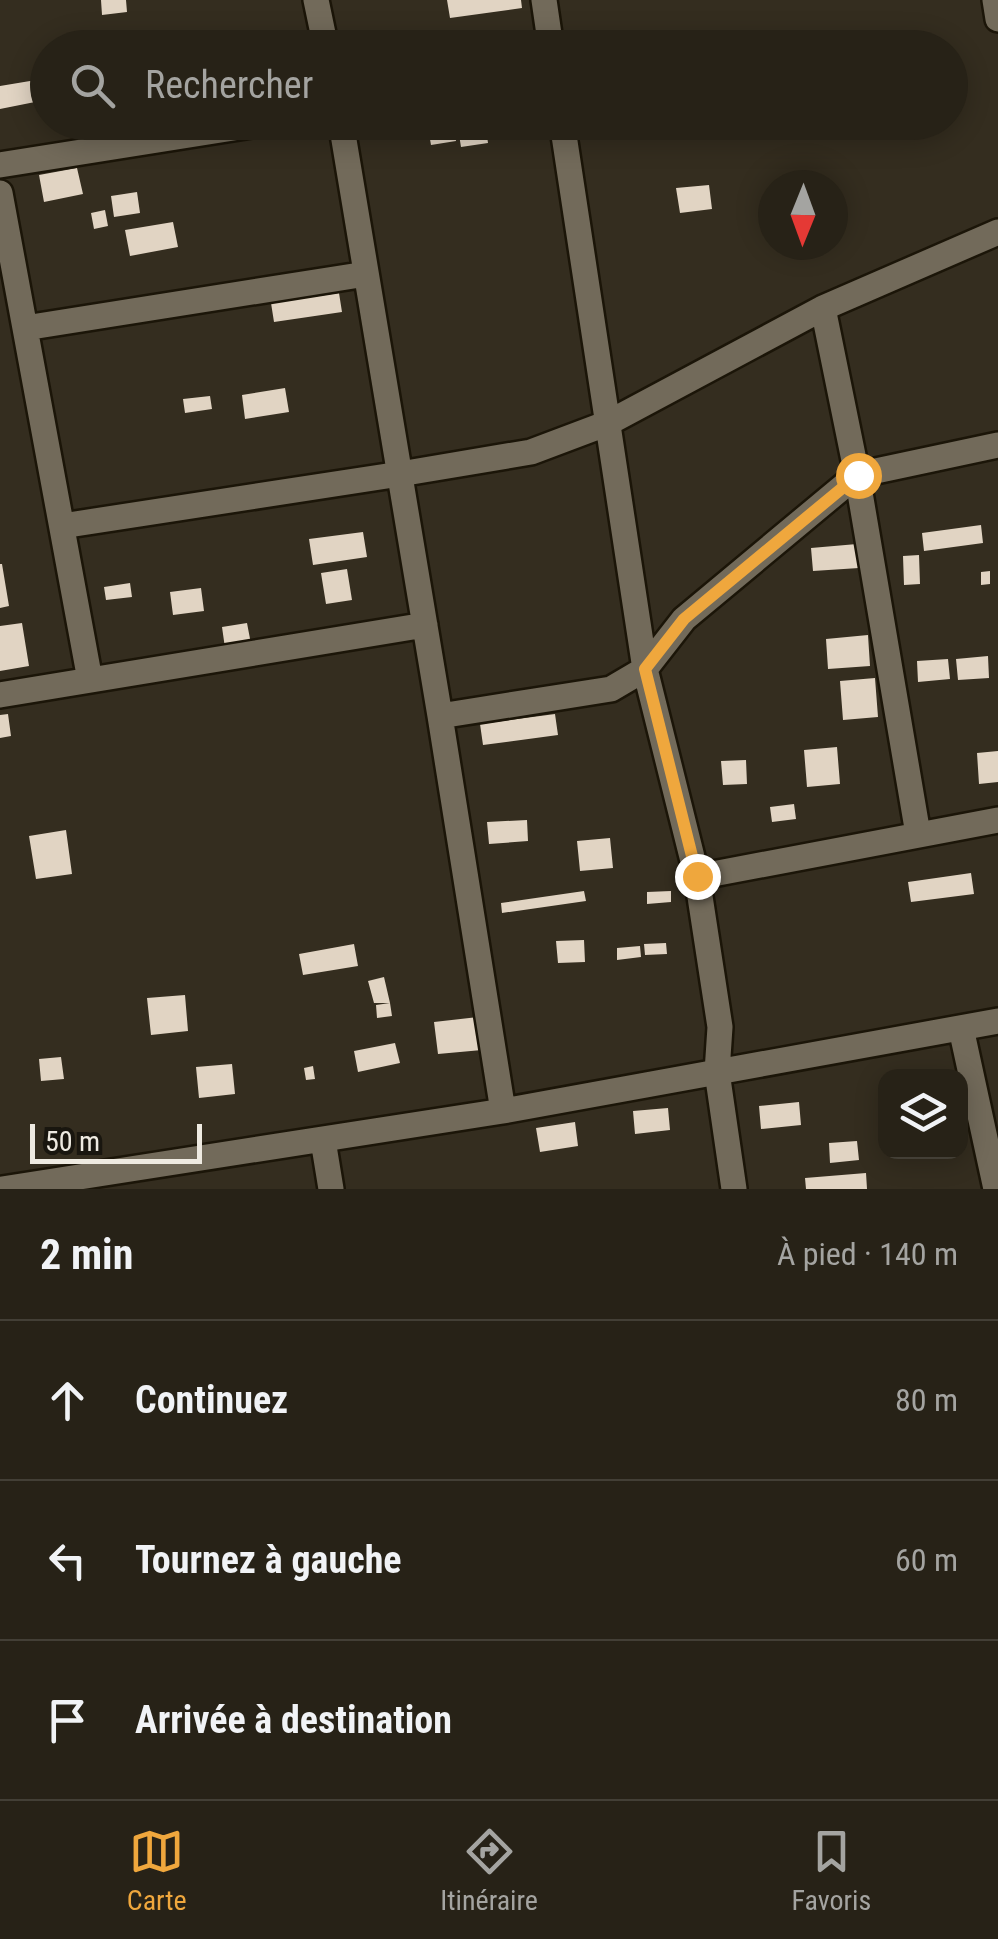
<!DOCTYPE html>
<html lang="fr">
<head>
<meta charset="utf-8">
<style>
  body { margin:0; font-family:"Roboto Condensed",sans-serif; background:#332f24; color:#f1f3f6 }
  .controls { position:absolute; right:30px; bottom:30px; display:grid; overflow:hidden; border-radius:20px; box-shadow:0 5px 25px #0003 }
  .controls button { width:90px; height:90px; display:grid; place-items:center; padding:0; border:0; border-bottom:2px solid #433f36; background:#272217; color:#f1f3f6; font:50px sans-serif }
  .compass { position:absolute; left:758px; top:170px; width:90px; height:90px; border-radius:50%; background:#272217; box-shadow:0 5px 25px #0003; rotate:181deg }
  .scale { position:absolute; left:30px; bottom:25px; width:172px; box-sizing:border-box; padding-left:10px; border:5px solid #eeeae1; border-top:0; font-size:28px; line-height:35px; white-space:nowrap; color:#eeeae1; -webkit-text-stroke:8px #19160f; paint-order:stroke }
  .stop { position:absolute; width:30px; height:30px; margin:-22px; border:8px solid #efa73d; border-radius:50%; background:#fff }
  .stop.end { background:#efa73d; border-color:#fff; box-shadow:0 2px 10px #0008 }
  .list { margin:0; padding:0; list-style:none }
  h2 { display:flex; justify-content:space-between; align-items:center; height:130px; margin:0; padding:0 40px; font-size:42px }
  h2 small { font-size:32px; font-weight:400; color:#a4a4a1 }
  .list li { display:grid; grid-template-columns:65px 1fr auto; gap:30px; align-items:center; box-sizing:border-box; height:160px; padding:0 40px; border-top:2px solid #433f36 }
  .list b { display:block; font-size:38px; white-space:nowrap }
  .list em { font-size:32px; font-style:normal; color:#a4a4a1 }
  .icon { flex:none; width:55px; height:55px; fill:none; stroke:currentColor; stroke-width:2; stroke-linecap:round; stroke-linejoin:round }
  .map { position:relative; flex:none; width:998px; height:1189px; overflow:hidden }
  .search { position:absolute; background:#272217; box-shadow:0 5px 25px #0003; left:30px; right:30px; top:30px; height:110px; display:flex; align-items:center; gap:25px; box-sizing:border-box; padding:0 35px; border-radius:55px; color:#a4a4a1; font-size:38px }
  .sheet { height:610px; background:#272217 }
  nav { display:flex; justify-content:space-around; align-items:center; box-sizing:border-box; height:140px; border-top:2px solid #433f36; background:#272217; font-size:28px; color:#a4a4a1 }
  nav a { display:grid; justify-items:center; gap:5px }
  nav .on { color:#efa73d }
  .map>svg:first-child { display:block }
  .building { fill:#e1d4c3 }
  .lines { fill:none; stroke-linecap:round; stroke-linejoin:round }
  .street-casing { stroke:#1b1508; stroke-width:30 }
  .street { stroke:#726a5a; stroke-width:25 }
  .route { stroke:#efa73d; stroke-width:12 }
</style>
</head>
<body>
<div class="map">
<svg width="998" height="1189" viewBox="0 0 998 1189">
  <rect width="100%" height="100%" fill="#342d1f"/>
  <!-- building -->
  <path class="building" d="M 101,0 L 126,0 L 127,12 L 102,15 Z
    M 447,0 L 521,0 L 522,8 L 450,18 Z
    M 684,37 L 685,48 L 659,48 L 658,40 Z
    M 36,80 L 40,101 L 0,109 L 0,86 Z
    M 427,122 L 454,122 L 456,141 L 431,145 Z
    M 457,122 L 485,122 L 488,143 L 461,147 Z
    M 656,122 L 698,122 L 698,128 L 657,133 Z
    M 77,168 L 83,194 L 44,202 L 39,175 Z
    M 709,185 L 712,209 L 680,213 L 676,188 Z
    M 137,192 L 140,213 L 114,217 L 111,196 Z
    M 105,210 L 108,226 L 94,229 L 91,213 Z
    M 173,222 L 178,247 L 130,256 L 125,230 Z
    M 339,293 L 342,312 L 274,322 L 271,303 Z
    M 285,388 L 289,412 L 245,419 L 242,395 Z
    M 210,396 L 212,409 L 185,413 L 183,399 Z
    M 981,525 L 983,543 L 924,551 L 922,533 Z
    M 363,532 L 367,557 L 313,565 L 309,539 Z
    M 857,544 L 859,568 L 813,571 L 811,548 Z
    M 919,555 L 920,584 L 904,585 L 903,556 Z
    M 0,564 L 2,564 L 9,606 L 0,608 Z
    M 347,569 L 352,600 L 326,604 L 321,573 Z
    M 990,571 L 990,584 L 981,585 L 981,572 Z
    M 130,583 L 132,597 L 106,600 L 104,587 Z
    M 201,588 L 204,611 L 173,615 L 170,592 Z
    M 22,623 L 29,666 L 0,671 L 0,626 Z
    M 247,623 L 251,644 L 225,648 L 222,627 Z
    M 868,635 L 870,666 L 828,669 L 826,639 Z
    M 988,656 L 989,678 L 958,680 L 956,659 Z
    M 948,659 L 950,679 L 918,682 L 917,661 Z
    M 875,678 L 878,717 L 843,720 L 840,681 Z
    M 8,714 L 11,736 L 0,738 L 0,715 Z
    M 555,714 L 558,735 L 483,745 L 480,724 Z
    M 837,747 L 840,784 L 807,787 L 804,750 Z
    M 998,751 L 998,782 L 979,784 L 977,753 Z
    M 746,760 L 747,784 L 723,785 L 721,761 Z
    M 794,804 L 796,819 L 772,822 L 770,807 Z
    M 527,820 L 528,841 L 489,844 L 487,822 Z
    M 66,830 L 72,874 L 36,879 L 29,836 Z
    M 610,838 L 613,868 L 580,871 L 577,841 Z
    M 971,873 L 974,894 L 911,902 L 908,882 Z
    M 584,891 L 586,901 L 502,913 L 501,903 Z
    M 671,891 L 671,902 L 647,904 L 647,892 Z
    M 584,940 L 585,962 L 558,963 L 556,941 Z
    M 666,943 L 667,954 L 645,955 L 644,944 Z
    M 354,944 L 358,966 L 303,975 L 299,954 Z
    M 640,946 L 641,957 L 617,960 L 617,948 Z
    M 384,977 L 390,1003 L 374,1003 L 368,981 Z
    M 185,995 L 188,1031 L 151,1035 L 147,998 Z
    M 390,1003 L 392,1016 L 377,1018 L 376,1005 Z
    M 478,1017 L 482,1050 L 438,1054 L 434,1022 Z
    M 395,1043 L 400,1063 L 358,1072 L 354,1051 Z
    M 61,1057 L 64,1079 L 41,1081 L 39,1059 Z
    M 232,1064 L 235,1094 L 199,1098 L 196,1067 Z
    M 313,1066 L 315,1079 L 306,1080 L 304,1068 Z
    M 799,1102 L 801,1125 L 761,1129 L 759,1106 Z
    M 668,1108 L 670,1130 L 635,1134 L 633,1111 Z
    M 575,1122 L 578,1146 L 540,1152 L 536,1128 Z
    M 857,1141 L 859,1160 L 830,1163 L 829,1143 Z
    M 866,1173 L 867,1189 L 806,1189 L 805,1178 Z"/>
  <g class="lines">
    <defs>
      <path id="street" d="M 316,0 L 326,48
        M 544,0 L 551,48
        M 995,0 L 998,19
        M 341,122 L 440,716 L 503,1111
        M 562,122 L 645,669 L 697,877 L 720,1027 L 717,1072 L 734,1189
        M 0,165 L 271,122
        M 0,193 L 90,680
        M 823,308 L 857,475 L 918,834
        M 25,328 L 366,274
        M 62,526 L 400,474 L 531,452 L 608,423 L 823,308 L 998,232
        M 0,695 L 425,625
        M 440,716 L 611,689 L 645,669 L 684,619 L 857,475 L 998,445
        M 697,877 L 998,820
        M 961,1028 L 996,1189
        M 323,1140 L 331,1189
        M 2,1189 L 503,1111 L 998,1021"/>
    </defs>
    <!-- street casing -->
    <use href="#street" class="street-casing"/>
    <!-- street -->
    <use href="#street" class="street"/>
  </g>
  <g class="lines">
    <!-- route -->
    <path class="route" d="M 697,876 L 645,669 L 684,619 L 858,475"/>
  </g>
</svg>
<div class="controls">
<button><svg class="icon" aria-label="layers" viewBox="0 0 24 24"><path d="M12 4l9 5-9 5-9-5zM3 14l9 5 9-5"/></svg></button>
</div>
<svg class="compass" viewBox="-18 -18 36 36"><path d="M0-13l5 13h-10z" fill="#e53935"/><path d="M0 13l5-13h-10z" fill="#a4a4a1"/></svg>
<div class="scale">50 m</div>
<div class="stop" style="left:858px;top:475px"></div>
<div class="stop end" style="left:697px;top:876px"></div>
<div class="search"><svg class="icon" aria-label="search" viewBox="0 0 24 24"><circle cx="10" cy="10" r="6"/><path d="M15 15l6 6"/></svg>Rechercher</div>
</div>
<section class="sheet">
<h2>2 min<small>À pied · 140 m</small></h2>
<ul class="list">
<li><svg class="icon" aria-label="ahead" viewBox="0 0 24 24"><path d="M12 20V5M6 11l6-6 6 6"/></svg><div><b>Continuez</b></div><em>80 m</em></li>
<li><svg class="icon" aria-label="left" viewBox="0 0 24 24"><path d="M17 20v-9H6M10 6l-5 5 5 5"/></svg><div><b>Tournez à gauche</b></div><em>60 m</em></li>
<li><svg class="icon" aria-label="arrive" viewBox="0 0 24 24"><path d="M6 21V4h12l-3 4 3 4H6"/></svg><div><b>Arrivée à destination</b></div></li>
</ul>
</section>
<nav>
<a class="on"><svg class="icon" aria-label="map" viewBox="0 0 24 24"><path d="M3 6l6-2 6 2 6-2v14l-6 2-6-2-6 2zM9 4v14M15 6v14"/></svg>Carte</a>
<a><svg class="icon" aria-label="directions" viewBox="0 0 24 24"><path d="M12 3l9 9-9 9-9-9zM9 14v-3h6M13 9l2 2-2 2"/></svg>Itinéraire</a>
<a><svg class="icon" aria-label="saved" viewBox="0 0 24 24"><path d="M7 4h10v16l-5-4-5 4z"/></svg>Favoris</a>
</nav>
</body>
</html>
